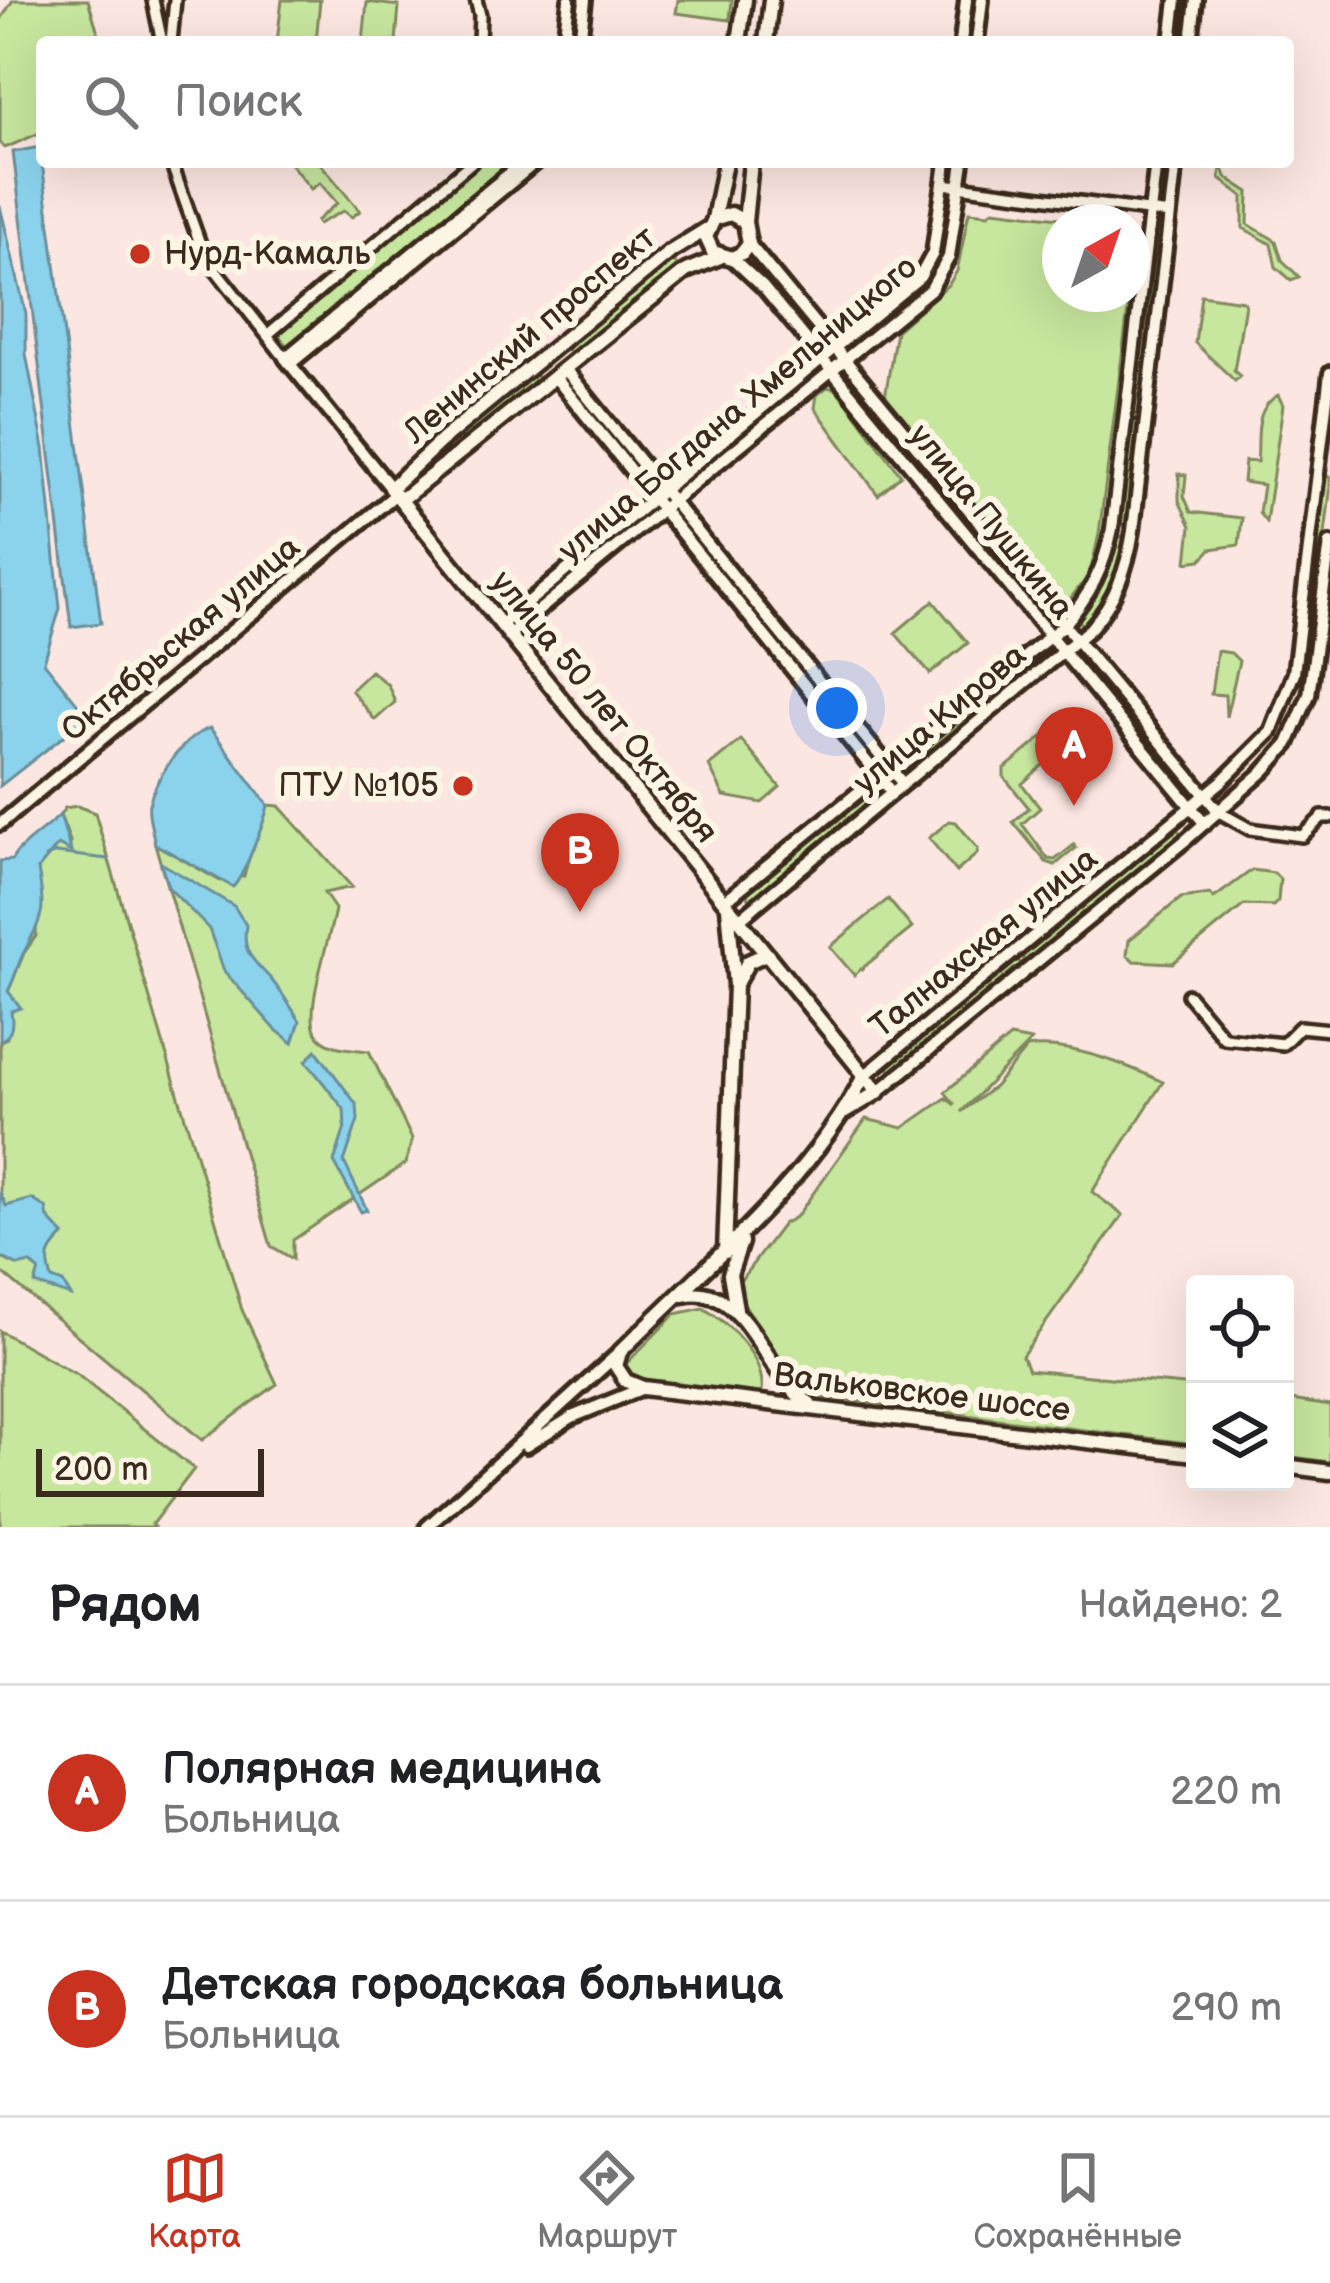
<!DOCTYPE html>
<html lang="ru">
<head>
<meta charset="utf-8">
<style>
  body { margin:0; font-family:"Balsamiq Sans",sans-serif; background:#f2f2f2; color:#202124 }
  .controls { position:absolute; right:36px; bottom:36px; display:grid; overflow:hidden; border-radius:12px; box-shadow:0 12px 48px #0002 }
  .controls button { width:108px; height:108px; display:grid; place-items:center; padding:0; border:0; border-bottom:3px solid #e0e0e0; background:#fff; color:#202124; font:60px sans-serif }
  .compass { position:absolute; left:1042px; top:204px; width:108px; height:108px; border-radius:50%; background:#fff; box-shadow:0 12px 48px #0002; rotate:40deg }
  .scale { position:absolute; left:36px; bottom:30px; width:228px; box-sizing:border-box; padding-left:12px; border:6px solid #3b2a1e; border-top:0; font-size:33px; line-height:42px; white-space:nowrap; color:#3b2a1e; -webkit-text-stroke:9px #fcf5e5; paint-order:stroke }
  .you { position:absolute; left:837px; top:708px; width:42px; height:42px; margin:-30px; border:9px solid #fff; border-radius:50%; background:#1a73e8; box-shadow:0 0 0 18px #1a73e833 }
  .badge { display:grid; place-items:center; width:78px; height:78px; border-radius:50%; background:#c8321e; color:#fff; font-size:39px; font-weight:700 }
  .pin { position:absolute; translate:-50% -99px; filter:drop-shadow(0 3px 6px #0008) }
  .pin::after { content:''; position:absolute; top:63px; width:42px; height:36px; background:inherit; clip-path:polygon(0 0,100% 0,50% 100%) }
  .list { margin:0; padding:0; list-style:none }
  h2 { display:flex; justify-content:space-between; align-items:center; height:156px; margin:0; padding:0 48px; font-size:51px }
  h2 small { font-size:39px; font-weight:400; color:#757577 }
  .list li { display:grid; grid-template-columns:78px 1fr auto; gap:36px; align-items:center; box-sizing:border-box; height:216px; padding:0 48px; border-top:3px solid #e0e0e0 }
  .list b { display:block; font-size:45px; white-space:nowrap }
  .list p { margin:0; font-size:39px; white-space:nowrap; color:#757577 }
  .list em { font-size:39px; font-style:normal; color:#757577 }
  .icon { flex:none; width:66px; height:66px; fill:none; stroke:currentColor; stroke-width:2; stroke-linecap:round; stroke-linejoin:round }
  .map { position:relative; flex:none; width:1330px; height:1527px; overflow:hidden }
  .search { position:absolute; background:#fff; box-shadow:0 12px 48px #0002; left:36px; right:36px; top:36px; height:132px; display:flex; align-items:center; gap:30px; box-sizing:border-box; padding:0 42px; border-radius:12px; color:#757577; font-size:45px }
  .sheet { height:588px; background:#fff }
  nav { display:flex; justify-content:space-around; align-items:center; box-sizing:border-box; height:168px; border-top:3px solid #e0e0e0; background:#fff; font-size:33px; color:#757577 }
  nav a { display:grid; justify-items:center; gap:6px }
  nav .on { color:#c8321e }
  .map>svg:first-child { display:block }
  .green { fill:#c7e69e; stroke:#81885e; stroke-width:3 }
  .water { fill:#8bd2ec; stroke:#6b8f9a; stroke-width:3 }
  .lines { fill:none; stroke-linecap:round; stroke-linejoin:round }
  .stream { stroke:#6b8f9a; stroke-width:3 }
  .minor-casing { stroke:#3b2a1e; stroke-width:18 }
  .tertiary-casing { stroke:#3b2a1e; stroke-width:20 }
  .secondary-casing { stroke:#3b2a1e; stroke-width:21 }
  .minor { stroke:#fcf5e5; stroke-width:9 }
  .tertiary { stroke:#fcf5e5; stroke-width:10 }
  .secondary { stroke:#fcf5e5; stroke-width:12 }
  .poi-dot { fill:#c8321e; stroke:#fcf5e5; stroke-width:4.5 }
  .labels { text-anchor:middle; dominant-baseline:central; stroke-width:12; stroke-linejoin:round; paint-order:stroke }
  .poi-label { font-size:33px; fill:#3b2a1e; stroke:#fcf5e5; text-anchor:start }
  .street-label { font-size:33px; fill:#3b2a1e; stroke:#fcf5e5 }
</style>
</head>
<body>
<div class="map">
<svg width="1330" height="1527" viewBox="0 0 1330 1527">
  <rect width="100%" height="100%" fill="#fce6e1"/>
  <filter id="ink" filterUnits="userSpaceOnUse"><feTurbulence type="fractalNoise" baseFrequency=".00833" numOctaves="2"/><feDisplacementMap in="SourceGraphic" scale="24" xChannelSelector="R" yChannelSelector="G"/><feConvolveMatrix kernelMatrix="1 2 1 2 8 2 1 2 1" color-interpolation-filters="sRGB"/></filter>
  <g filter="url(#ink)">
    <!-- green -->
    <path class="green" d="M 13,0 L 88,0 L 101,42 L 42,42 L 42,132 L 5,148 L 0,143 L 0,21 Z
      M 282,0 L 320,0 L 316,42 L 277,42 Z
      M 678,0 L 732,0 L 730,20 L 676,13 Z
      M 367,2 L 399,6 L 396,42 L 363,42 Z
      M 289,162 L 319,162 L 360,211 L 352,217 L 343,211 L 318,224 L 316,221 L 337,203 L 320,183 L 311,189 Z
      M 482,162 L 515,162 L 354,295 L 347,294 L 289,348 L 280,337 L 281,328 Z
      M 1221,162 L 1226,177 L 1249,192 L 1248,224 L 1276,241 L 1282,260 L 1299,277 L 1291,280 L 1276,267 L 1271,244 L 1243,228 L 1243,196 L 1220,179 Z
      M 993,210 L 1092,222 L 1060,222 L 1060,294 L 1130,294 L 1099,534 L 1090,574 L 1061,610 L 885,397 L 896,331 L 949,284 L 957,271 L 969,212 L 989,214 Z
      M 1153,239 L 1161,240 L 1143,389 L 1135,388 Z
      M 672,259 L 680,268 L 573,356 L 566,347 Z
      M 1201,295 L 1243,301 L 1245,304 L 1234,371 L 1240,376 L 1235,381 L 1195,343 Z
      M 534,373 L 541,382 L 467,443 L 459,434 Z
      M 827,387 L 837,389 L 901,475 L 878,495 L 815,408 L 817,395 Z
      M 1134,394 L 1142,395 L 1127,521 L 1123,525 L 1119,520 Z
      M 1278,395 L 1283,405 L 1266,522 L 1259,513 L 1263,485 L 1243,482 L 1245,461 L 1257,462 C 1260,438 1252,410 1278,395 Z
      M 1179,474 L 1186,475 L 1184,496 L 1191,512 L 1242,518 L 1239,545 L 1211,549 L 1201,560 L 1187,562 L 1191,526 L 1179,501 Z
      M 1324,476 L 1330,477 L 1330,493 L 1315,616 L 1307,615 Z
      M 935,477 L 1047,613 L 1041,618 L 929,482 Z
      M 1122,536 L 1125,540 C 1119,573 1108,598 1087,625 L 1081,626 L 1079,618 L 1104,581 L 1116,539 Z
      M 933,601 L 968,643 L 930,674 L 895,633 Z
      M 1042,649 L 1049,656 L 920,762 L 913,755 Z
      M 1217,651 L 1231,653 L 1239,661 L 1226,717 L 1225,695 L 1211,694 Z
      M 1080,652 L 1190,787 L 1185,791 L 1074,657 Z
      M 371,671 L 388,685 L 395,702 L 375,720 L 351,690 Z
      M 1045,735 L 1057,737 L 1064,746 L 1022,784 L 1040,808 L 1022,824 L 1048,859 L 1055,860 L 1074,845 L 1076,848 L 1055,865 L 1046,862 L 1013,822 L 1029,808 L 1004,777 L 1004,769 Z
      M 741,740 L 780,787 L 762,803 L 724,796 L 709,766 Z
      M 868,792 L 874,800 L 752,901 L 745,893 Z
      M 268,805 L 279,806 L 352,887 L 324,893 L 335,909 C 331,935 304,1011 316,1032 C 325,1049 352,1049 369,1051 L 412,1139 L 406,1163 L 293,1240 L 293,1259 L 271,1246 L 155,844 L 220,881 L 244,876 C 249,851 263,830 268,805 Z
      M 77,806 L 95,813 L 242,1310 L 277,1384 L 202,1440 L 0,1271 L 0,1256 L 11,1263 L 30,1263 L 52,1279 C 45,1257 47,1252 64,1236 L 48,1218 L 5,1206 L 0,1192 L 0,1041 L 7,1038 L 11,1011 L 8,992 L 24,953 L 36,936 L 38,869 L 58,844 L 70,851 L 70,841 L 60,815 L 65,808 Z
      M 949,821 L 956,822 L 978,849 L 977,854 L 956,872 L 929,838 Z
      M 1176,828 L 1181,834 L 1026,962 L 1021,956 Z
      M 1252,870 L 1274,873 L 1280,879 L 1278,901 L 1273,906 L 1244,905 L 1173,963 L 1134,961 L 1127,955 L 1129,940 L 1181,898 L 1210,894 L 1214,898 Z
      M 888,899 L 912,928 L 854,975 L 830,947 Z
      M 1017,959 L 1022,965 L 892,1072 L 886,1066 Z
      M 1010,1037 L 1031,1041 L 961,1112 L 994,1087 L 1027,1048 C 1067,1041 1127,1065 1163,1082 L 1092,1192 L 1123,1215 L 1022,1356 L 1028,1370 L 1195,1386 L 1195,1444 L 815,1396 L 794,1381 L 739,1296 L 737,1285 L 783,1224 L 797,1216 L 866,1119 L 903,1128 L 946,1098 L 955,1105 L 945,1092 Z
      M 703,1308 C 730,1323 765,1358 762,1392 L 754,1396 L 637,1379 L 625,1371 L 625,1365 L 675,1314 Z
      M 0,1331 L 79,1376 L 194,1469 L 152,1524 L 154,1527 L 0,1527 Z
      M 1285,1399 L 1330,1406 L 1330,1462 L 1285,1456 Z"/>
    <!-- water -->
    <path class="water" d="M 40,147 L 101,623 L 71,627 L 13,152 Z
      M 0,206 L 26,314 L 26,354 L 44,448 L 60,608 L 44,662 L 88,717 L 0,786 Z
      M 210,728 L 268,805 C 264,823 244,876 233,887 L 155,844 C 153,832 147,815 149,804 C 156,777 183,737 210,728 Z
      M 60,815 L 71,852 L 58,845 L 38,869 C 46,914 43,915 23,954 C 17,966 15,979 8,991 L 21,1008 L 11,1011 C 13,1024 13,1035 0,1041 L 0,861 L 12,860 C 17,847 47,828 60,815 Z
      M 161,863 L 234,906 L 246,925 C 242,953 252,959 270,978 C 281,991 291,1007 300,1021 L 293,1043 L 276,1030 L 224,971 L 209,929 L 168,887 Z
      M 316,1050 L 357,1105 L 358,1120 L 344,1162 L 367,1210 L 361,1212 L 334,1162 L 345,1128 L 344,1109 L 306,1061 Z
      M 0,1192 L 6,1206 L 32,1199 L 46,1208 L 48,1218 L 64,1235 C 48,1251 45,1257 52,1279 L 63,1283 L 71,1296 L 35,1284 L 39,1270 L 30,1263 L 18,1266 L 0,1256 Z"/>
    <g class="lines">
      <!-- stream -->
      <path class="stream" d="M 45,857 L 56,853 L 108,859"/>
      <defs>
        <path id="minor" d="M 153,0 L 162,42
          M 476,0 L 480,15 L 479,42
          M 171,42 L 175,0
          M 171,162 L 204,255 L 285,358
          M 943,184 L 1170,214
          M 267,335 L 472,162
          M 1219,812 L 1250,829 L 1302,836 L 1322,817 L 1330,817
          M 1188,995 L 1224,1038 L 1283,1044 L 1300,1027 L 1330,1030"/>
        <path id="tertiary" d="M 564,42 L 569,0
          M 580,42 L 585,0
          M 961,42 L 966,0
          M 977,42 L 982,0
          M 1171,42 L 1176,0
          M 1191,42 L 1196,0
          M 749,244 L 1219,812
          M 732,258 L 763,287 L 1205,824
          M 290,364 L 536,162
          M 565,369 L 903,784
          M 555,377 L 892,793
          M 391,488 L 285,358 L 523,162
          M 502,624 L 920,277 L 933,253 L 946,162
          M 510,634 L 931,289 L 949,257 L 963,162
          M 0,824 L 396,494
          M 726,900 L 1064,625 C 1090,595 1104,568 1112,529 L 1156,162
          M 740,919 L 1090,629 C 1116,600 1127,569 1133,531 L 1176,162
          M 864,1076 L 1221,782 L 1271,732 L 1294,673 L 1330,373
          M 878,1092 L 1187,839 L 1264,771 L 1288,744 L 1309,695 L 1330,543
          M 526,1446 L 572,1417 L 643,1388
          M 427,1527 L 620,1352"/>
        <path id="secondary" d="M 739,42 L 745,0
          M 766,42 L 771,0
          M 714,219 L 725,162
          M 745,222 L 731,214 L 714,219 L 706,237 L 713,252 L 732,258 L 742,253 L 749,244 L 745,222 L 751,162
          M 707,229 L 670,252 L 442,440 L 391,488 L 878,1092 L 845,1112
          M 401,500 L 686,271 L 720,257
          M 738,980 L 748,962 L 766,954
          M 864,1076 C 806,1186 706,1265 620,1352 L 616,1366 L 626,1381 L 643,1388 L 1195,1454
          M 725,1252 L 735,985 L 728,907
          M 683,1295 C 748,1280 763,1376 809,1403
          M 736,1309 L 730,1274 L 741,1242
          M 1285,1466 L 1330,1472"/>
      </defs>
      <!-- minor casing -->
      <use href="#minor" class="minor-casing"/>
      <!-- tertiary casing -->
      <use href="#tertiary" class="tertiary-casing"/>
      <!-- secondary casing -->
      <use href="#secondary" class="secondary-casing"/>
      <!-- minor -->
      <use href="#minor" class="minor"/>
      <!-- tertiary -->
      <use href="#tertiary" class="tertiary"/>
      <!-- secondary -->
      <use href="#secondary" class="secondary"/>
    </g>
  </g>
  <!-- markers -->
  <g class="poi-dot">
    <circle cx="140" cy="254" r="12"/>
    <circle cx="463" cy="786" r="12"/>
  </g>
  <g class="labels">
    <!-- poi labels -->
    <g class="poi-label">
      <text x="164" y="254">Нурд-Камаль</text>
      <text x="439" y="786" text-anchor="end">ПТУ №105</text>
    </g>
    <!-- street labels -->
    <g class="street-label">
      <text transform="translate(530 335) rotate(-40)">Ленинский проспект</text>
      <text transform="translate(738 409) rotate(-40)">улица Богдана Хмельницкого</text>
      <text transform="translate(991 522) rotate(51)">улица Пушкина</text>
      <text transform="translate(181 639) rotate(-40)">Октябрьская улица</text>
      <text transform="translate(604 707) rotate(51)">улица 50 лет Октября</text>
      <text transform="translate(940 719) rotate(-40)">улица Кирова</text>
      <text transform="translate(984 943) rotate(-39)">Талнахская улица</text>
      <text transform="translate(922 1393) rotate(7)">Вальковское шоссе</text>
    </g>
  </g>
</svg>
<div class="controls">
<button><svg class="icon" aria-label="locate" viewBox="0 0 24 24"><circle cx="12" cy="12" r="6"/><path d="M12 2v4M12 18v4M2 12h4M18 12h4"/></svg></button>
<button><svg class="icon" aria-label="layers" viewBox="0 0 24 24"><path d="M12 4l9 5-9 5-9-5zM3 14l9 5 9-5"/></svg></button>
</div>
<svg class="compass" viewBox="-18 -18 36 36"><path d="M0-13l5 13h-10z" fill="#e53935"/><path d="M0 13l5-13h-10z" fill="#757577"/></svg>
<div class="scale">200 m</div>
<div class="you"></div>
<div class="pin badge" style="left:1074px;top:806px">A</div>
<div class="pin badge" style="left:580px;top:912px">B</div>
<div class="search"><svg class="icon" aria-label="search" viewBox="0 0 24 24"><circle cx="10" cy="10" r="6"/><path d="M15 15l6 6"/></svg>Поиск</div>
</div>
<section class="sheet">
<h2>Рядом<small>Найдено: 2</small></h2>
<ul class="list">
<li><span class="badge">A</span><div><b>Полярная медицина</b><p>Больница</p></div><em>220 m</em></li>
<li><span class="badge">B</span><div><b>Детская городская больница</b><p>Больница</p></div><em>290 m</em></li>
</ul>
</section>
<nav>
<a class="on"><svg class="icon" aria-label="map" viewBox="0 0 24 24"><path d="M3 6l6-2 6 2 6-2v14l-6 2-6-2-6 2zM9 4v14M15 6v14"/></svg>Карта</a>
<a><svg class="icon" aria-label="directions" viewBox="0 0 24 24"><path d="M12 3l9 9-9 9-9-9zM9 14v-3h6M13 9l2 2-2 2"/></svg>Маршрут</a>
<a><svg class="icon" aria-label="saved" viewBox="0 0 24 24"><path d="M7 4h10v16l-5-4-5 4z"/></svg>Сохранённые</a>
</nav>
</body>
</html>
